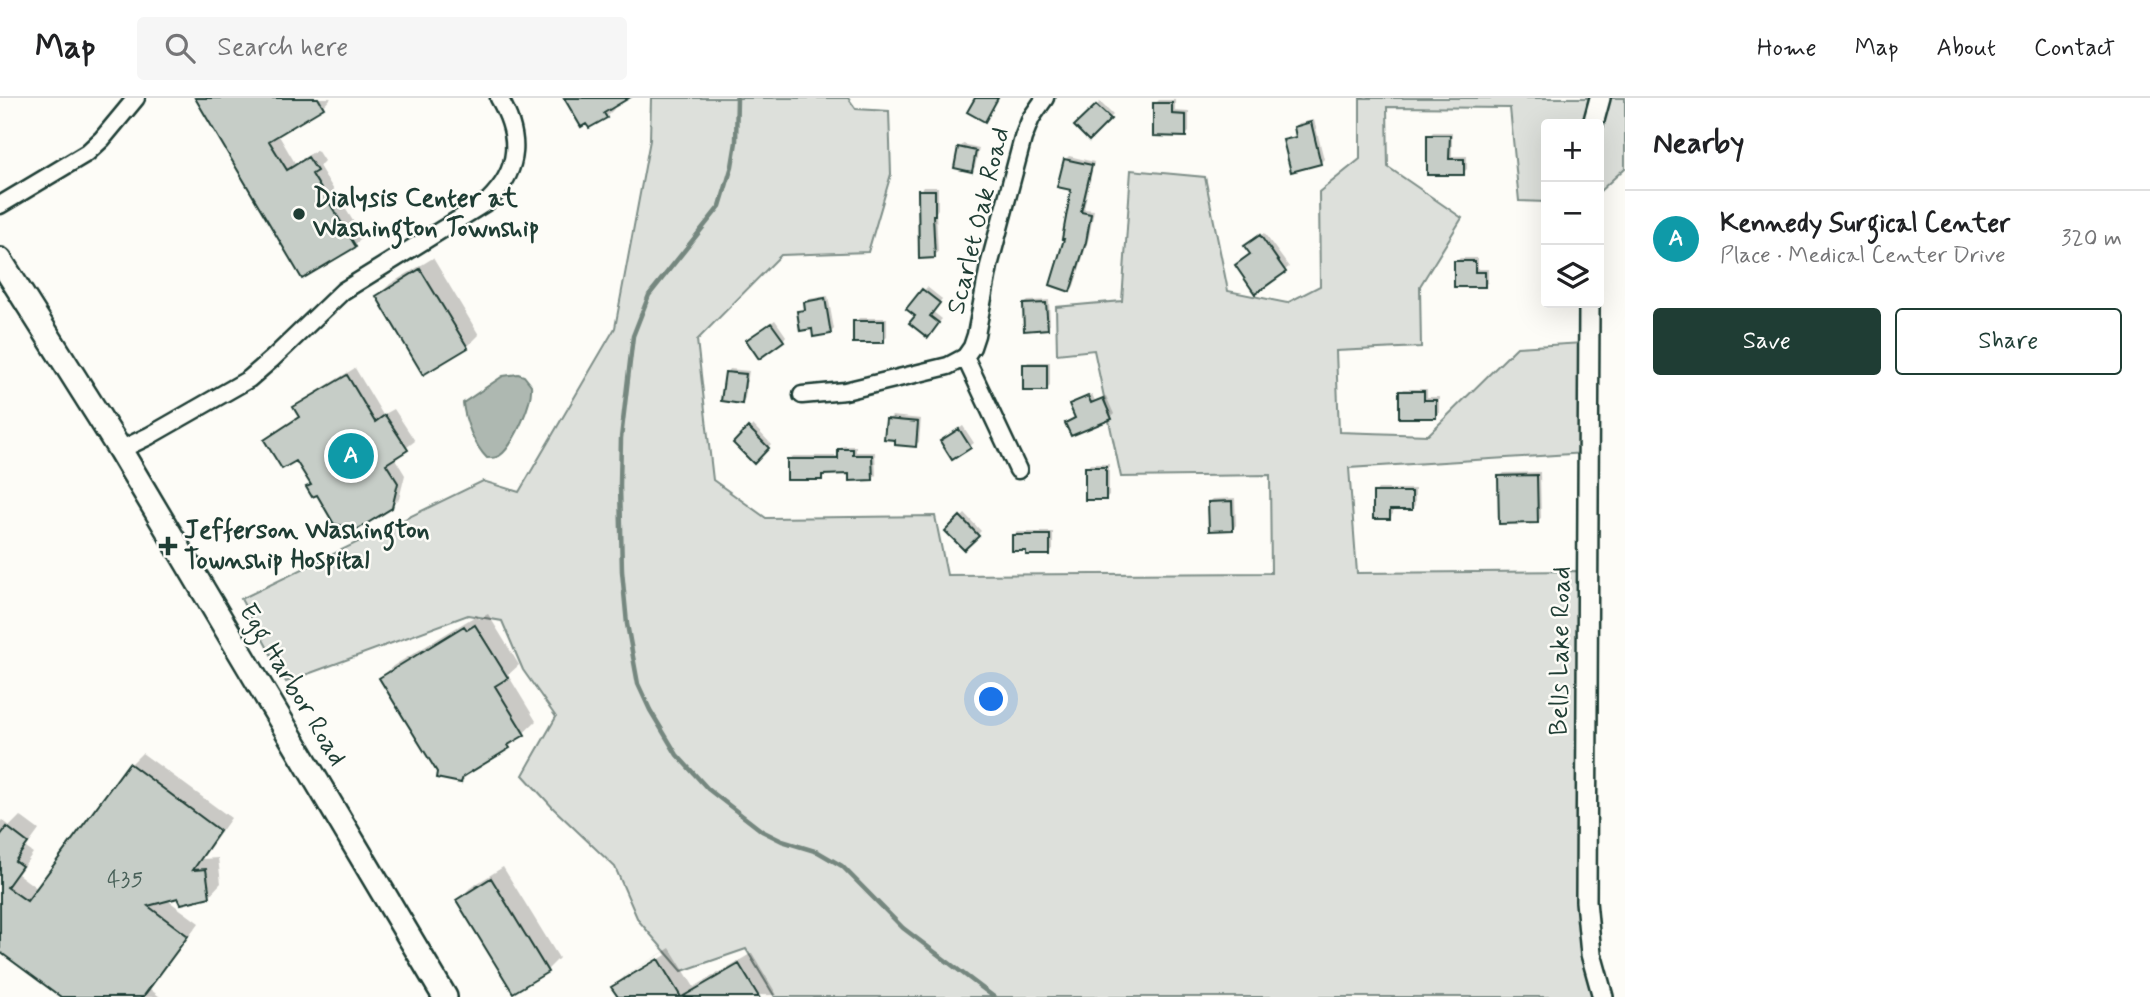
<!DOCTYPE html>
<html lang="en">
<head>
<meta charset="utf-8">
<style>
  body { margin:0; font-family:Mynerve,sans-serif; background:#f6f6f6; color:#202124 }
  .controls { position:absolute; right:21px; top:21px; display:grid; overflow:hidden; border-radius:7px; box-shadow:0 7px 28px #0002 }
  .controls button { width:63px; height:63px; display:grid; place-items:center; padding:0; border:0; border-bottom:2px solid #e0e0e0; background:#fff; color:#202124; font:35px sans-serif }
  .you { position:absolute; left:992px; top:602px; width:24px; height:24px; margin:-18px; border:5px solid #fff; border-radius:50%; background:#1a73e8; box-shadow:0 0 0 10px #1a73e833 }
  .badge { display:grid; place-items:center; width:46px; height:46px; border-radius:50%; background:#1f3d34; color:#fff; font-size:23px; font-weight:700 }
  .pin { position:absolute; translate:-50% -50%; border:4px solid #fff; box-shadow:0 2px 7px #0006 }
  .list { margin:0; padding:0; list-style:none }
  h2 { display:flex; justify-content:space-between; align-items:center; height:91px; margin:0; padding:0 28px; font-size:30px }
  h2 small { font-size:23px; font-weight:400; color:#757577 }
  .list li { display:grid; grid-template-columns:46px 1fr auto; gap:21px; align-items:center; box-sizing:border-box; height:98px; padding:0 28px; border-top:2px solid #e0e0e0 }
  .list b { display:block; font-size:26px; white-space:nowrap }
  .list p { margin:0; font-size:23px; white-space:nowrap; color:#757577 }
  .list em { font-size:23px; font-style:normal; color:#757577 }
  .actions { display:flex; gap:14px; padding:21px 28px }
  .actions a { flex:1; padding:16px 0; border:2px solid #1f3d34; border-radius:7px; text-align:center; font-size:24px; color:#1f3d34 }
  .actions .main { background:#1f3d34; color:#fff }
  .icon { flex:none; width:38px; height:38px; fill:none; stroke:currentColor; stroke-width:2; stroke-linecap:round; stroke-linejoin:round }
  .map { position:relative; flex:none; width:1625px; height:899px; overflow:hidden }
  header { display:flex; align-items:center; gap:42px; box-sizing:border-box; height:98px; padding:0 35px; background:#fff; border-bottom:2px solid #e0e0e0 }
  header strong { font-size:33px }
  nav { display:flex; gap:38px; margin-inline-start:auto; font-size:24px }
  .search { width:490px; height:63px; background:#f6f6f6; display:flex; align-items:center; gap:18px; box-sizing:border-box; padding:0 24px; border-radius:7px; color:#757577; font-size:26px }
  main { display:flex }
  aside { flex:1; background:#fff }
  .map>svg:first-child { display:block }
  .green { fill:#dde0db; stroke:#7e8e88; stroke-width:2 }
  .water { fill:#aeb8b1; stroke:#75877f; stroke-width:2 }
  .shadow { fill:#0003; fill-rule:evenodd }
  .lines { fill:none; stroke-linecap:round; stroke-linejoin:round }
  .stream { stroke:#75877f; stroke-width:4.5 }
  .building { fill:#c6cdc7; stroke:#1f3d34; stroke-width:2 }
  .minor-casing { stroke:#1f3d34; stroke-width:21 }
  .tertiary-casing { stroke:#1f3d34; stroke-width:24 }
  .secondary-casing { stroke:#1f3d34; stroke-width:28 }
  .minor { stroke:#fdfcf7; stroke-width:16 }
  .tertiary { stroke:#fdfcf7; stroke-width:19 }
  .secondary { stroke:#fdfcf7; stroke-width:23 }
  .poi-dot { fill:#1f3d34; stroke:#fdfcf7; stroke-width:2.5 }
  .labels { text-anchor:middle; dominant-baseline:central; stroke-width:5; stroke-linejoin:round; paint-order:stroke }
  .number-label { font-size:23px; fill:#496159 }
  .poi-label { font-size:26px; font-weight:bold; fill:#1f3d34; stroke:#fdfcf7; text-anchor:start }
  .street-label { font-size:26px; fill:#1f3d34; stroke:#fdfcf7 }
</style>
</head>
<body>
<header>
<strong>Map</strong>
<div class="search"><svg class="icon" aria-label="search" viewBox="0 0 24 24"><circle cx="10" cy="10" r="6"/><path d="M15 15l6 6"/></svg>Search here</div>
<nav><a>Home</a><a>Map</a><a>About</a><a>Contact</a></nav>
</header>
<main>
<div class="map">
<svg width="1625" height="899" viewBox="0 0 1625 899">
  <rect width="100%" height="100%" fill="#fdfcf7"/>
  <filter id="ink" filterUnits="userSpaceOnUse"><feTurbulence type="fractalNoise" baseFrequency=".0143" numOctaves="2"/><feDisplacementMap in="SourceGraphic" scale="14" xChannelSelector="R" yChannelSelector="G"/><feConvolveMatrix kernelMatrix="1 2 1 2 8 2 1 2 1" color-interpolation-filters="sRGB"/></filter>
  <g filter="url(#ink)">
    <!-- green -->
    <path class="green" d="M 651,0 L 848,0 L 856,11 L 889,13 L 891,76 L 868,154 L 781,157 L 697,242 L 713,382 L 766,420 L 935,418 L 947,477 L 1271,475 L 1270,377 L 1121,379 L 1094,252 L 1057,256 L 1056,209 L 1122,203 L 1131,72 L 1205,79 L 1228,193 L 1287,205 L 1320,188 L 1319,94 L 1360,61 L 1360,0 L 1625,0 L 1625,70 L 1599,94 L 1599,26 L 1546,26 L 1546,104 L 1519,103 L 1510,10 L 1387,9 L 1388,69 L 1462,120 L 1420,188 L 1421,249 L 1336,253 L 1339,334 L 1428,337 L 1517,249 L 1583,245 L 1586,355 L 1349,370 L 1357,475 L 1587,473 L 1591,870 L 1602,899 L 775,899 L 746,851 L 682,873 L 638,822 L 615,769 L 554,711 L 523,677 L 556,619 L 523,572 L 502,523 L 468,517 L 286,584 L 241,501 L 483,383 L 519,394 L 615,230 L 650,42 Z"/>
    <!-- water -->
    <path class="water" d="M 518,276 L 524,278 L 531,287 C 533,304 515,343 503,355 C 498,360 493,360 487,360 C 474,347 465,323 463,305 L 503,278 Z"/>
    <!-- shadow -->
    <path class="shadow" d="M 196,0 L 331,0 L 323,9 L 278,36 L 295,65 L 317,52 L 324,63 L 319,68 L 363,139 L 355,147 Z
      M 565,0 L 622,0 L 612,8 L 614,11 L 606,19 Z
      M 1159,2 L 1175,2 L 1175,13 L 1189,14 L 1189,34 L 1185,38 L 1155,6 Z
      M 1100,4 L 1113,17 L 1089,40 L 1077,28 Z
      M 1314,22 L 1324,61 L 1320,65 L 1285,43 L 1298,37 L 1296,29 L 1299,25 Z
      M 1433,34 L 1452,34 L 1452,58 L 1467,58 L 1467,71 L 1463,75 L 1429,75 L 1429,38 Z
      M 963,46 L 979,50 L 975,69 L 971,72 L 960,50 Z
      M 1069,58 L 1094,64 L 1084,111 L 1094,112 L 1089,139 L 1074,188 L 1070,192 L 1066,140 L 1073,90 L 1065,62 Z
      M 923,89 L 938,89 L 938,111 L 936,114 L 938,154 L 934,158 L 920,93 Z
      M 1264,135 L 1289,169 L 1256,193 L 1250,145 Z
      M 433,160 L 479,237 L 467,249 L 378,198 L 390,186 Z
      M 1460,160 L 1478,160 L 1478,171 L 1488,171 L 1488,184 L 1485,187 L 1456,164 Z
      M 927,189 L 942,201 L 932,213 L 942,221 L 931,234 L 909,211 Z
      M 828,198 L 834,231 L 830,235 L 814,229 L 799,214 L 807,209 L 806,204 L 809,201 Z
      M 1049,202 L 1050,226 L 1047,230 L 1024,206 L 1028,203 Z
      M 859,220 L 887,220 L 887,239 L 883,243 L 855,224 Z
      M 775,222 L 786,238 L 783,242 L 752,239 Z
      M 1028,264 L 1050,264 L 1050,288 L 1046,292 L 1025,267 Z
      M 355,270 L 383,317 L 394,311 L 415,343 L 394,359 L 405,377 L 399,401 L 391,409 L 317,394 L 308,390 L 312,385 L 297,360 L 266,342 L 274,334 L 300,317 L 295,310 L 303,302 Z
      M 730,271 L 749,273 L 745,300 L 742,304 L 727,275 Z
      M 1404,291 L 1427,291 L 1427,299 L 1439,299 L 1439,315 L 1435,318 L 1401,294 Z
      M 1092,296 L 1095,303 L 1106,298 L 1114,316 L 1111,319 L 1067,325 L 1077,319 L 1071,307 Z
      M 892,318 L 921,321 L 919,344 L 915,347 L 897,341 L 888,322 Z
      M 753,327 L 771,346 L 754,363 L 735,345 Z
      M 963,328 L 974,345 L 953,360 L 942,343 Z
      M 843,348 L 856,348 L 856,354 L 875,354 L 876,377 L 873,380 L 850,374 L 825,376 L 822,381 L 789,362 L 793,358 L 840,358 L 839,352 Z
      M 1090,366 L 1109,366 L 1109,397 L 1106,400 L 1087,370 Z
      M 1540,374 L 1541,420 L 1537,423 L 1500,379 L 1504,375 Z
      M 1378,391 L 1415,391 L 1415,407 L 1412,410 L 1393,410 L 1393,416 L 1389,420 L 1375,395 Z
      M 1235,400 L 1236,427 L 1233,431 L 1209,405 L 1213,401 Z
      M 965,416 L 981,433 L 964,450 L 948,433 Z
      M 1017,434 L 1053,434 L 1053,452 L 1049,455 L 1028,452 L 1013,437 Z
      M 488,516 L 519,567 L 508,577 L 536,623 L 509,649 L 473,671 L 461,683 L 439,673 L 381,580 L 393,568 L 477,517 L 479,521 Z
      M 142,655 L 231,720 L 202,761 L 218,760 L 221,785 L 209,798 L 179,797 L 166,801 L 199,825 L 150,891 L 160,899 L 64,899 L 0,852 L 0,724 L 2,722 L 10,728 L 20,718 L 39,732 L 26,750 L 33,755 L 18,776 L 38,791 L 130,667 Z
      M 503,769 L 559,860 L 546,873 L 458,802 L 470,790 Z
      M 670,850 L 694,889 L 752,855 L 777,897 L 620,899 L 614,889 L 626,877 ZM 664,854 L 666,857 L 625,883 L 625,878 Z"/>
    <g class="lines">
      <!-- stream -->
      <path class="stream" d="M 737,0 L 736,44 L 732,68 L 720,108 L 649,197 L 633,238 L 621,340 L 620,387 L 622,473 L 627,526 L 638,586 L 650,612 L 677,657 L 708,691 L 762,733 L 782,743 L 818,754 L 842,768 L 903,830 L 994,899"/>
    </g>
    <!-- building -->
    <path class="building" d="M 195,0 L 318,0 L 324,10 L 269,43 L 287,72 L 308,59 L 317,73 L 312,76 L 356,149 L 302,181 Z
      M 564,0 L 629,0 L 604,15 L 607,20 L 589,30 L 586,26 L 581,29 Z
      M 975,0 L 998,0 L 985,24 L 967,14 Z
      M 1153,5 L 1172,5 L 1172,16 L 1186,17 L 1186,39 L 1153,38 Z
      M 1096,7 L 1111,21 L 1089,43 L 1074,28 Z
      M 1311,24 L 1321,66 L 1291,74 L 1283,42 L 1296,39 L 1294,29 Z
      M 1427,37 L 1450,37 L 1449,61 L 1464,61 L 1464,77 L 1427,77 Z
      M 958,49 L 976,53 L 972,74 L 954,70 Z
      M 1064,61 L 1092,67 L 1081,114 L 1091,116 L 1086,144 L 1070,194 L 1050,187 L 1064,141 L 1062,141 L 1071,92 L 1057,89 Z
      M 918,92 L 935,92 L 935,117 L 933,117 L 935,160 L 919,161 Z
      M 1260,137 L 1286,174 L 1255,196 L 1235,167 L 1250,156 L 1244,148 Z
      M 1454,163 L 1475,163 L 1475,174 L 1485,174 L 1485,189 L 1454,189 Z
      M 420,171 L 468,250 L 423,277 L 376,198 Z
      M 922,191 L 940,205 L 930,218 L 939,225 L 928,240 L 909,225 L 915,218 L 906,211 Z
      M 825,200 L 831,236 L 813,239 L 812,231 L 800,233 L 797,213 L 805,212 L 804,204 Z
      M 1046,205 L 1048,231 L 1024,233 L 1023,206 Z
      M 853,223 L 884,223 L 884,245 L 853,245 Z
      M 771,225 L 784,243 L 759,261 L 746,242 Z
      M 1023,266 L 1047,266 L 1047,293 L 1023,293 Z
      M 725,274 L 746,276 L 742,306 L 721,303 Z
      M 347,277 L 375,324 L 385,317 L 408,352 L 386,366 L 398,385 L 392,410 L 358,431 L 334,426 L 317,397 L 312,399 L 306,389 L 311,387 L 296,363 L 282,371 L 264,342 L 299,319 L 293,309 Z
      M 1399,293 L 1424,293 L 1424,302 L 1436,302 L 1436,320 L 1399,320 Z
      M 1088,298 L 1091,305 L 1103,300 L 1112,321 L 1071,338 L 1065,325 L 1075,320 L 1069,306 Z
      M 886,321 L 918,324 L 916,349 L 895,347 L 895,342 L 884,341 Z
      M 748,329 L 769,350 L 754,366 L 733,345 Z
      M 959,331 L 971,350 L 952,362 L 940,343 Z
      M 838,351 L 853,351 L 853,357 L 872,357 L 873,382 L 849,383 L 849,376 L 822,377 L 822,382 L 787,382 L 787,361 L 838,361 Z
      M 1085,369 L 1106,369 L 1106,402 L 1085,402 Z
      M 1537,377 L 1538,425 L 1499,426 L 1498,378 Z
      M 1373,394 L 1412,394 L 1412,412 L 1390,412 L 1390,421 L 1373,421 Z
      M 1232,403 L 1233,432 L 1209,433 L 1208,404 Z
      M 960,418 L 979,438 L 964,452 L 945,433 Z
      M 1012,437 L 1050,437 L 1050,457 L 1026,457 L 1026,453 L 1012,453 Z
      M 475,527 L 508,580 L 495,588 L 525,637 L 508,647 L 510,650 L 463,679 L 461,685 L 436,680 L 437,674 L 379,580 L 464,528 L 467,532 Z
      M 129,665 L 220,733 L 193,772 L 206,771 L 210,799 L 181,806 L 178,800 L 148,808 L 188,838 L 143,899 L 61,899 L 0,854 L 0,738 L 7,729 L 28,745 L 15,763 L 22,768 L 7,789 L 27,803 Z
      M 491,780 L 548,874 L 513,895 L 456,802 Z
      M 658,861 L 681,899 L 618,899 L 611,889 Z
      M 739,866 L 759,899 L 682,899 Z"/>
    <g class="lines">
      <defs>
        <path id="minor" d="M 0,107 L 87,55 L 102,41 L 136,0
          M 965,259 L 1018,372
          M 802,297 L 845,293 L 948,268 L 965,259 L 972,249 L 976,237 L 989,168 L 1023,40 L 1031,20 L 1045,0
          M 120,352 L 149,338 L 249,281 L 272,261 L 343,193 L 488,103 C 521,71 521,38 499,0"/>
        <path id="tertiary" d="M 1593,26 L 1600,0
          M 1589,205 L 1586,803 L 1591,856 L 1603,899"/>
        <path id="secondary" d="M 0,162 L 120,352 L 445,899"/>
      </defs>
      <!-- minor casing -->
      <use href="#minor" class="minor-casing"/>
      <!-- tertiary casing -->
      <use href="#tertiary" class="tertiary-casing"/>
      <!-- secondary casing -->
      <use href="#secondary" class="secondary-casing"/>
      <!-- minor -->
      <use href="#minor" class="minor"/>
      <!-- tertiary -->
      <use href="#tertiary" class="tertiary"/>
      <!-- secondary -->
      <use href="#secondary" class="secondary"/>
    </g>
  </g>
  <!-- markers -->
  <g class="poi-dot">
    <circle cx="299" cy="116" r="7"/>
    <path d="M164.5 437.5h7v7h7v7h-7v7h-7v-7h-7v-7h7z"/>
  </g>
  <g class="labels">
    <!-- number labels -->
    <g class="number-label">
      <text x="125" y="782">435</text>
    </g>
    <!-- poi labels -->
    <g class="poi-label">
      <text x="313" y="101">Dialysis Center at<tspan x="313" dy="30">Washington Township</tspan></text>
      <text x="184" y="433">Jefferson Washington<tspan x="184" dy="30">Township Hospital</tspan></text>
    </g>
    <!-- street labels -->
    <g class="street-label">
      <text transform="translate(979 123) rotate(-76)">Scarlet Oak Road</text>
      <text transform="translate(1561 553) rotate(-89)">Bells Lake Road</text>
      <text transform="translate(292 587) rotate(59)">Egg Harbor Road</text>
    </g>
  </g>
</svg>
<div class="controls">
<button>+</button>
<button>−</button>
<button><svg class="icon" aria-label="layers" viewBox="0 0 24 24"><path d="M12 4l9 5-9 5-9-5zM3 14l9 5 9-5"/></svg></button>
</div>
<div class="you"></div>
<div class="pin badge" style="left:351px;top:358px;background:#0f9aa8">A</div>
</div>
<aside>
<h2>Nearby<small></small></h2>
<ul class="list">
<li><span class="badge" style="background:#0f9aa8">A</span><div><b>Kennedy Surgical Center</b><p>Place · Medical Center Drive</p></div><em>320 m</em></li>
</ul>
<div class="actions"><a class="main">Save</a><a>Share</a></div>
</aside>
</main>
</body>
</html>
